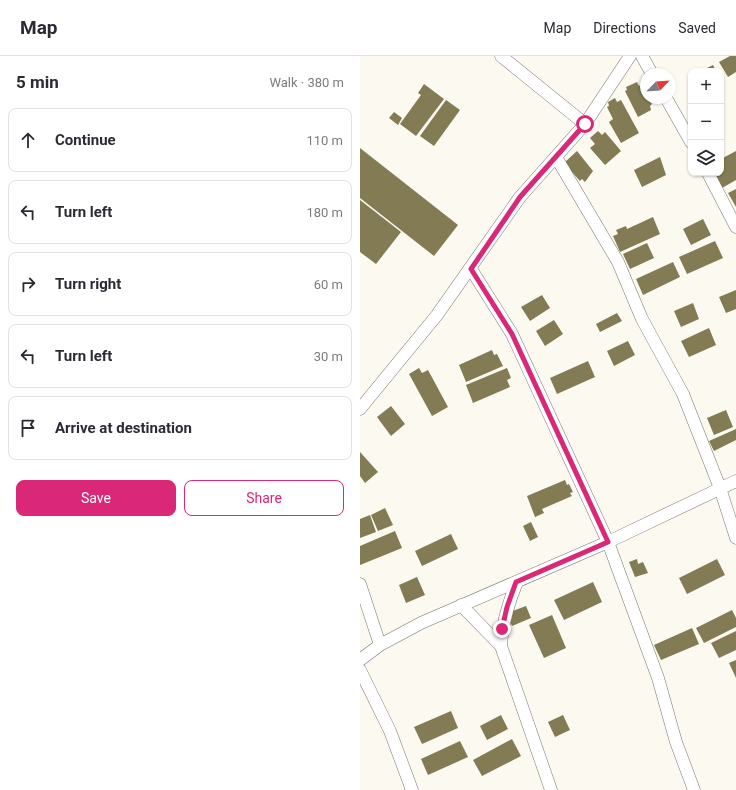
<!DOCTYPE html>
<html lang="en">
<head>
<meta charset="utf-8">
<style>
  body { margin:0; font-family:Roboto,sans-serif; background:#f7f7f7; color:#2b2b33 }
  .controls { position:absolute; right:12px; top:12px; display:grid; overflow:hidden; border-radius:8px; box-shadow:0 1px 3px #0004 }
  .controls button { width:36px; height:36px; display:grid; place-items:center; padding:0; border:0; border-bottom:1px solid #e1e1e2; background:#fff; color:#2b2b33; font:20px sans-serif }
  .compass { position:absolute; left:280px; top:12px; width:36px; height:36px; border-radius:50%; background:#fff; box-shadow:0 1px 3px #0004; rotate:65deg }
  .stop { position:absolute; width:12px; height:12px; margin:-9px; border:3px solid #db2777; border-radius:50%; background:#fff }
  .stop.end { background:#db2777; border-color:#fff; box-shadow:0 1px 4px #0008 }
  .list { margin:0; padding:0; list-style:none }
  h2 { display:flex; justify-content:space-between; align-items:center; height:52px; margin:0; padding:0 16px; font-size:17px }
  h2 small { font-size:13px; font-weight:400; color:#7c7c81 }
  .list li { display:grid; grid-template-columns:26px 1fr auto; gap:12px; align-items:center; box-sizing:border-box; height:64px; margin:0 8px 8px; padding:0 8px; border:1px solid #e1e1e2; border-radius:8px }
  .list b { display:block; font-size:15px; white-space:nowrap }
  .list em { font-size:13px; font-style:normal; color:#7c7c81 }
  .actions { display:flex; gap:8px; padding:12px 16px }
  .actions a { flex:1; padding:9px 0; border:1px solid #db2777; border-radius:8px; text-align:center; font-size:14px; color:#db2777 }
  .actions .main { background:#db2777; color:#fff }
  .icon { flex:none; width:22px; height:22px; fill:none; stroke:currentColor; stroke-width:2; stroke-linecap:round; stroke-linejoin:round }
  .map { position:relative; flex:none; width:376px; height:734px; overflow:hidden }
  header { display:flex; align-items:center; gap:24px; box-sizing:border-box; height:56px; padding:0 20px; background:#fff; border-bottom:1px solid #e1e1e2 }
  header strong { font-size:19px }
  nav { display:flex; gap:22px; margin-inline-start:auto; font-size:14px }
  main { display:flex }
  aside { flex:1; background:#fff }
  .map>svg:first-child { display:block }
  .building { fill:#827b54 }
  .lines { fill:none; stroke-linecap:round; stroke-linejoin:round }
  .street-casing { stroke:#78776f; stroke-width:13 }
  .street { stroke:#fff; stroke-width:12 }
  .route { stroke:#db2777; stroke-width:5 }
</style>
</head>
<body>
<header>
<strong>Map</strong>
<nav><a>Map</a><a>Directions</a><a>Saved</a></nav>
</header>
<main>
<aside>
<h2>5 min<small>Walk · 380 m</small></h2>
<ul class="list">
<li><svg class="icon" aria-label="ahead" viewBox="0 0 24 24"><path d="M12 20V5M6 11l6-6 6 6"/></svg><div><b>Continue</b></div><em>110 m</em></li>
<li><svg class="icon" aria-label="left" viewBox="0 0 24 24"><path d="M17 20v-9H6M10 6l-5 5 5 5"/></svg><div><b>Turn left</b></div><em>180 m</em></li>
<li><svg class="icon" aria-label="right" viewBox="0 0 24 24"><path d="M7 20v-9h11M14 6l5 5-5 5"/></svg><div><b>Turn right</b></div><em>60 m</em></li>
<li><svg class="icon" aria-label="left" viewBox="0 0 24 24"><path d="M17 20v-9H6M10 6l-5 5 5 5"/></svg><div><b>Turn left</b></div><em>30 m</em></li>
<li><svg class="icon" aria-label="arrive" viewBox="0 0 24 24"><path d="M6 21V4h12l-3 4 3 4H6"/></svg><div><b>Arrive at destination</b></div></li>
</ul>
<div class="actions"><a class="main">Save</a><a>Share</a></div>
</aside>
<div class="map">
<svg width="376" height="734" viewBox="0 0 376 734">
  <rect width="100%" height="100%" fill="#fbf9f0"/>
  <!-- building -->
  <path class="building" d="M 370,0 L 376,0 L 376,16 L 368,21 L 359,6 Z
    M 353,9 L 356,15 L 341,15 Z
    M 277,26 L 279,30 L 283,28 L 286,35 L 286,42 L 289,42 L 292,48 L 290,50 L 291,54 L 278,61 L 265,35 L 267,34 L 266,31 Z
    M 64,28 L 84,43 L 56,80 L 40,68 L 61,39 L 58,37 Z
    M 255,42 L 257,46 L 261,44 L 279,77 L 261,87 L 249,66 L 253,63 L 247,51 L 249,50 L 248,46 Z
    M 86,44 L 100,54 L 74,90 L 60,80 Z
    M 34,56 L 42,62 L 38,69 L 29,62 Z
    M 238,75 L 242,79 L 245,76 L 261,95 L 245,109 L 230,92 L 235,88 L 230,82 Z
    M 0,92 L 98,169 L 74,200 L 0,142 Z
    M 217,95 L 233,115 L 225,126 L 222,123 L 220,125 L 204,107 Z
    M 376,95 L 376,124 L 362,132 L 354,117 L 361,117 L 361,103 Z
    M 300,101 L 306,119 L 282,131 L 274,114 Z
    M 376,133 L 376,151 L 368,137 Z
    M 0,144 L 41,176 L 16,208 L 0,196 Z
    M 293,161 L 300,178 L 260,196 L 253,180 L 258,178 L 256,174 L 266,170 L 267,173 Z
    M 343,163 L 351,179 L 331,189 L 323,173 Z
    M 355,185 L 363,202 L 327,218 L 319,201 Z
    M 287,187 L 294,202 L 270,213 L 263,198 Z
    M 313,206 L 320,221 L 283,239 L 276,223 Z
    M 376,234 L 376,253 L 366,257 L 359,241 Z
    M 182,239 L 190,252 L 170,265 L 161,251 Z
    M 333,247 L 339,263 L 321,271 L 314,255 Z
    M 257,257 L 262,265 L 240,276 L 236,268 Z
    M 194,264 L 203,278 L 185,290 L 176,275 Z
    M 349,272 L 356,289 L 329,301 L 321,285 Z
    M 268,285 L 275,299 L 254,310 L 247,295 Z
    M 132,294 L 134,299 L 137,298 L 143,310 L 106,326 L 99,309 Z
    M 228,305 L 235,321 L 197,338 L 190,322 Z
    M 59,312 L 62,317 L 68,314 L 88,351 L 72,360 L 49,318 Z
    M 147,312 L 151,322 L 147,324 L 150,331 L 113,347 L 106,329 Z
    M 31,350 L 45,368 L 31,380 L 17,361 Z
    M 366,354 L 373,371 L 354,379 L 347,362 Z
    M 376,373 L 376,384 L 354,395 L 349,385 Z
    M 0,396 L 18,416 L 5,427 L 0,420 Z
    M 205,424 L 207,429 L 209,428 L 213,436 L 210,437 L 212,440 L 182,453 L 184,457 L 175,461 L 167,440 Z
    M 25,452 L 33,469 L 18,475 L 11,459 Z
    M 10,459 L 16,476 L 0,482 L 0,463 Z
    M 171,466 L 178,481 L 170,485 L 163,470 Z
    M 35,475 L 42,492 L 0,509 L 0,490 Z
    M 91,478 L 98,493 L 62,510 L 55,495 Z
    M 277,503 L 278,508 L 283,506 L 288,517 L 275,521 L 269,506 Z
    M 357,503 L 365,519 L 327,538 L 319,522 Z
    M 57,521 L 65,539 L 46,547 L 39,529 Z
    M 233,526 L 242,546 L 204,564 L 194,544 Z
    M 166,550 L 171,562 L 152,570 L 147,557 Z
    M 372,554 L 376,562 L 376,571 L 344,587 L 336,572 Z
    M 192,559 L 206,592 L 184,602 L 169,569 Z
    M 332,572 L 339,588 L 301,604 L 294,589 Z
    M 376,575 L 376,594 L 359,602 L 351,587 Z
    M 376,604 L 376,622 L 369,607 Z
    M 91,655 L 98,672 L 62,688 L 54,671 Z
    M 141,659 L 148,673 L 127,684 L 120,670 Z
    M 203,659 L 210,674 L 195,681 L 188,666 Z
    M 152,683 L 161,700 L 122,720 L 113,704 Z
    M 100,685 L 108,701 L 68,719 L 61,703 Z"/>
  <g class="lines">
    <defs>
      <path id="street" d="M 141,0 L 225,68
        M 282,0 L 292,18
        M 306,42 L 331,86
        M 196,101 L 258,206 L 282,263 L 323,338 L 360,432 L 376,482
        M 348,117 L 376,171
        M 111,213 L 152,278 L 248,486 L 298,622 L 316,686 L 334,734
        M 0,353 L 77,259 L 160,141 L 225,68 L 270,0
        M 0,528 L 20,589 L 61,567 L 248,486 L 376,425
        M 101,549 L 141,590 L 191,734
        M 141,590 C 142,567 148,548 157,526
        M 0,604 L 20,589
        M 0,614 L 30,675 L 52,734"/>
    </defs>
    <!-- street casing -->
    <use href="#street" class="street-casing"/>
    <!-- street -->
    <use href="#street" class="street"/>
  </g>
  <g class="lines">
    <!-- route -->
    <path class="route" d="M 142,573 L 147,551 L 156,526 L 248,486 L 152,278 L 111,213 L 160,141 L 225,68"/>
  </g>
</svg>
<div class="controls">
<button>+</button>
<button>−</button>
<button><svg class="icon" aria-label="layers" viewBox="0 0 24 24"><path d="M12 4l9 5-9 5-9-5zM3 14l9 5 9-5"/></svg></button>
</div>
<svg class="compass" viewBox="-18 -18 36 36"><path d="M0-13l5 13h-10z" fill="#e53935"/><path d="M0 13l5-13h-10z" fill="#7c7c81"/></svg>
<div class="stop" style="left:225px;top:68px"></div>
<div class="stop end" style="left:142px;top:573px"></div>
</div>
</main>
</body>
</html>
